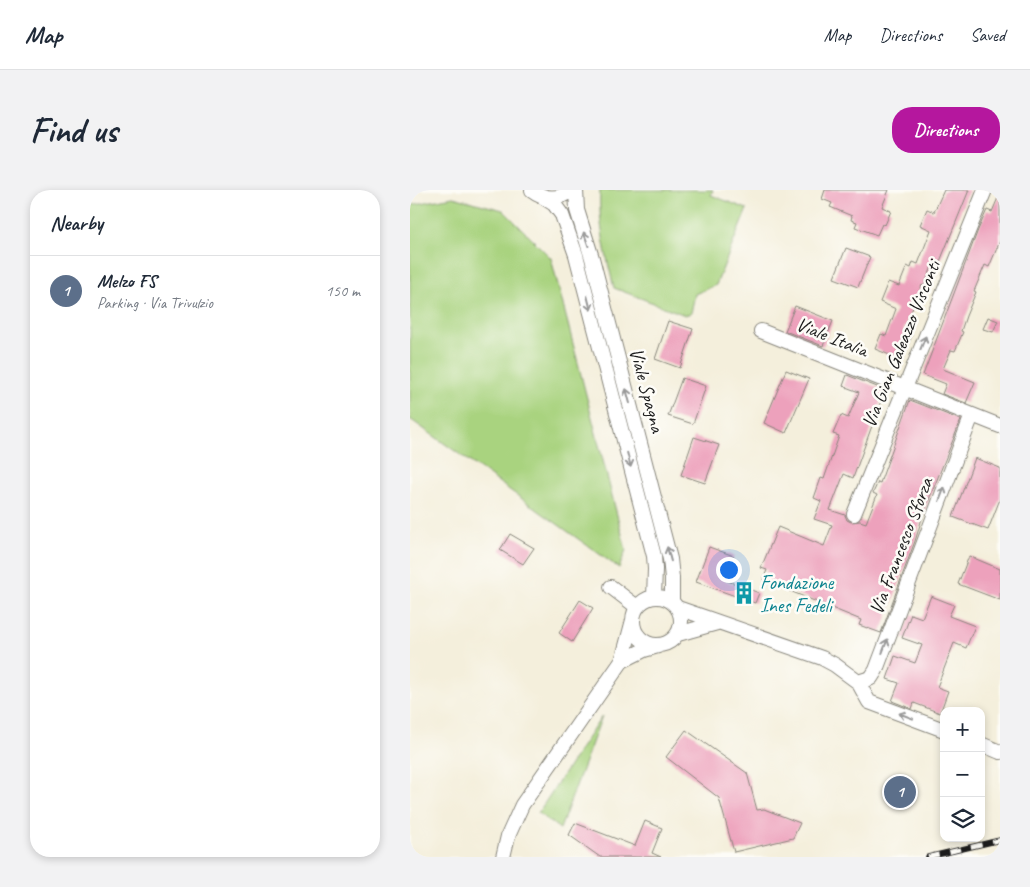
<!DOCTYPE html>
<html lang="en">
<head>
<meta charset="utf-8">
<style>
  body { margin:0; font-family:Caveat,sans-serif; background:#f2f2f3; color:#1f2937 }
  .controls { position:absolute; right:15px; bottom:15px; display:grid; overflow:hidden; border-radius:10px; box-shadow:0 2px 8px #0003 }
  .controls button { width:45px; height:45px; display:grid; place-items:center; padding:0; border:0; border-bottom:1px solid #e0e1e3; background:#fff; color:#1f2937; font:25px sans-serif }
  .you { position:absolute; left:318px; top:379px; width:18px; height:18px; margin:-12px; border:4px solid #fff; border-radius:50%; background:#1a73e8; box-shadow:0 0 0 8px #1a73e833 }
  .badge { display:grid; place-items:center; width:32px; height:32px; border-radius:50%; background:#b5179e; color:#fff; font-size:16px; font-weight:700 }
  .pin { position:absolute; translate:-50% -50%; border:2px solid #fff; box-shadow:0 1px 5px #0006 }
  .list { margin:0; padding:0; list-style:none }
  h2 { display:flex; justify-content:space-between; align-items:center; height:65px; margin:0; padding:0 20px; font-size:21px }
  h2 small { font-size:16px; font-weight:400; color:#747a83 }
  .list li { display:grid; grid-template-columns:32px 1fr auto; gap:15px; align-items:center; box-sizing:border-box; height:70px; padding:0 20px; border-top:1px solid #e0e1e3 }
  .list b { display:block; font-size:19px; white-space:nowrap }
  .list p { margin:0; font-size:16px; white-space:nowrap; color:#747a83 }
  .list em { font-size:16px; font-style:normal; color:#747a83 }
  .icon { flex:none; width:28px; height:28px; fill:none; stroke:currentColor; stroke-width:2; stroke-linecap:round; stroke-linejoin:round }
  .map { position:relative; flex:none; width:590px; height:667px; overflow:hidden; border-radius:20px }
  header { display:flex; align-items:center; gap:30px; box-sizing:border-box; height:70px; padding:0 25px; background:#fff; border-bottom:1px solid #e0e1e3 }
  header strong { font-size:24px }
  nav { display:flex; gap:28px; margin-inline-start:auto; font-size:18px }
  .intro { display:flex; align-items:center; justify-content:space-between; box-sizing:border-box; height:120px; padding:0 30px }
  h1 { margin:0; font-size:35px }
  .button { padding:12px 22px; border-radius:20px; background:#b5179e; color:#fff; font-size:18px; font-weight:700 }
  main { display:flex; gap:30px; padding:0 30px }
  aside { flex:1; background:#fff; border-radius:20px; box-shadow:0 2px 8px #0003 }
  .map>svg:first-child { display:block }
  .green { fill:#a9d37f; stroke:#62784e }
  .building { fill:#eda1bc }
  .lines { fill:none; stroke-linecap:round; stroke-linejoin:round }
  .minor-casing { stroke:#88867c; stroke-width:16 }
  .minor { stroke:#fff; stroke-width:14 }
  .rail-casing { stroke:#1c1c1c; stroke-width:5.5 }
  .rail { stroke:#fdfcf7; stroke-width:4; stroke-dasharray:11; stroke-linecap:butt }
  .oneway { stroke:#999 }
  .labels { text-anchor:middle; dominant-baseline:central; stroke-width:5; stroke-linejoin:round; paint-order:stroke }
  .street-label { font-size:20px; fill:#1c1c1c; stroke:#fdfcf7 }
  .culture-label { font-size:20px; fill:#0d838f; stroke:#fdfcf7; text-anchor:start }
</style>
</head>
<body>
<header>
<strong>Map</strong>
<nav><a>Map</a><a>Directions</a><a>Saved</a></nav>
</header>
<div class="intro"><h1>Find us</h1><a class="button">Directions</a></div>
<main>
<aside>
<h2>Nearby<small></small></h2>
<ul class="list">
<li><span class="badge" style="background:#5c6f8a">1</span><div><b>Melzo FS</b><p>Parking · Via Trivulzio</p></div><em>150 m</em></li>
</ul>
</aside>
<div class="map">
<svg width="590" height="667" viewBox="0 0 590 667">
  <rect width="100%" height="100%" fill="#fdfcf7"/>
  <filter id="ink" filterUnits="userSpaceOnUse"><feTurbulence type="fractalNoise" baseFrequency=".02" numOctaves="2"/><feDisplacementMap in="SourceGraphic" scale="10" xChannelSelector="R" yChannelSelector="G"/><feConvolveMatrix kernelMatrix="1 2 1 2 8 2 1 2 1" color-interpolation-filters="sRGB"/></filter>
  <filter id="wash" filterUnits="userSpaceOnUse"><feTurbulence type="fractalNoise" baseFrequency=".0096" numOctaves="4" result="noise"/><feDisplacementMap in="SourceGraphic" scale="20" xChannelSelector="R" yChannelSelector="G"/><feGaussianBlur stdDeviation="1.12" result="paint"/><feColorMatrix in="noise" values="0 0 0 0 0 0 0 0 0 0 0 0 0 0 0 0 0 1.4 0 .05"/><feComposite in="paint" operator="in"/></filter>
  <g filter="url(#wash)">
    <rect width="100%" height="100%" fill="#f4efdc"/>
    <!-- green -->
    <path class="green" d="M 190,0 L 303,0 L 301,5 L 337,19 L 306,95 L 285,104 L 281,123 L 275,125 L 204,98 C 196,65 188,34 190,0 Z
      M 43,7 L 93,20 L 141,68 L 216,360 L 209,378 L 0,229 L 0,15 Z
      M 192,526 L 150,639 L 128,623 Z"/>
    <g id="blocks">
      <!-- building -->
      <path class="building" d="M 415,0 L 479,0 L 472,17 L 481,21 L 475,35 L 472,34 L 467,45 L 445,37 L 447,32 L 441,30 L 442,26 L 420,17 L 422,13 L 412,9 Z
        M 534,0 L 559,0 L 529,74 L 524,72 L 514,96 L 512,95 L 493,142 L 502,145 L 492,170 L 465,159 L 471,144 L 476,146 L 486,119 L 470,112 L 478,92 L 489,96 L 497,76 L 501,78 L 503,72 L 508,74 L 521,40 L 510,35 L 517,19 L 524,22 Z
        M 590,3 L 590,51 L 579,77 L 575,75 L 564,101 L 566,102 L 556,126 L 551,141 L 553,142 L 545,161 L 541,160 L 533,179 L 565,192 L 556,213 L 532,204 L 536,194 L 513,185 L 568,40 L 577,20 L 582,22 Z
        M 436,58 L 460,67 L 448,97 L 424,88 Z
        M 385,116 L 423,131 L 413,156 L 375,141 Z
        M 578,127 L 588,131 L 583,142 L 573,139 Z
        M 258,131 L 283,139 L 270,178 L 245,169 Z
        M 376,180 L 399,189 L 376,243 L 354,233 Z
        M 437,185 L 477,201 L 473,211 L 471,211 L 443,288 L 434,284 L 420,320 L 435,325 L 437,330 L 441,332 L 450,331 L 456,333 L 467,305 L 463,303 L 468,292 L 470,293 L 500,210 L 551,230 L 514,322 L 505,351 L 471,443 L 449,435 L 451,430 L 353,390 L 357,380 L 351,378 L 368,337 L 414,356 L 422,335 L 404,329 L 411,311 L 404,308 L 411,288 L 414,289 L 429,246 L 423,244 L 431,225 L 438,228 L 449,202 L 433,196 Z
        M 272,188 L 296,196 L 283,234 L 258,226 Z
        M 284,247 L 309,255 L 295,293 L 271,285 Z
        M 565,268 L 590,278 L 590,309 L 578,340 L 543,327 Z
        M 100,344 L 124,358 L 113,374 L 90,360 Z
        M 299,357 L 324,366 L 315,390 L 349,403 L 345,413 L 286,392 Z
        M 559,366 L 590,379 L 590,410 L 548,394 Z
        M 521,406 L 544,415 L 539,426 L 565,436 L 556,458 L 544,453 L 527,497 L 538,501 L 530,523 L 504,513 L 502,519 L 482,511 L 489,493 L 477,489 L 485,466 L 505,473 L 512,455 L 492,448 L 501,424 L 512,428 Z
        M 170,410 L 183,418 L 162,452 L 149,443 Z
        M 276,540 L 337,583 L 347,620 L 354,619 L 390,633 L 383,648 L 324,662 L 309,608 L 256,567 Z
        M 235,631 L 252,638 L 242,663 L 251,667 L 190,667 L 159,645 L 165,633 L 225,656 Z"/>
    </g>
  </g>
  <g filter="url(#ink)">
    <use href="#blocks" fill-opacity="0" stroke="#88867c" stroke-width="1"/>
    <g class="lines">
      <defs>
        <path id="minor" d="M 122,0 C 135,10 149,10 162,0
          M 166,0 L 167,20 L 182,68 L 260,369 L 262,388 L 262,412
          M 133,7 L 144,14 L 152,25 L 166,65 L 244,366 L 245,379 L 244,407
          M 351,141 L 590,236
          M 444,324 L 575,0
          M 201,397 L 227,417
          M223 431a24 24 0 1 1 48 0a24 24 0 1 1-48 0Z
          M 268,418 L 412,468 L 425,475 L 448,492 L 459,512 L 534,540
          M 268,444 L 307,433
          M 212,471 L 234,460 L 248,456
          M 448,492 L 461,488 L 466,480 L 562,225
          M 571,554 L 590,562
          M 93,667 L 98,646 L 112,615 L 212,471 L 223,430"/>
      </defs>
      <!-- minor casing -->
      <use href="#minor" class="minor-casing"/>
      <!-- minor -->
      <use href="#minor" class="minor"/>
      <defs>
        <path id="rail" d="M 518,667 L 590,650"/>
      </defs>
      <!-- rail casing -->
      <use href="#rail" class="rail-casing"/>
      <!-- rail -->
      <use href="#rail" class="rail"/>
    </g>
    <!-- one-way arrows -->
    <defs><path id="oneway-shaft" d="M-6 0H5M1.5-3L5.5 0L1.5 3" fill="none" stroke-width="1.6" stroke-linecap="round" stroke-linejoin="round" transform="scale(1.25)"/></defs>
    <g class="oneway">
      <use href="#oneway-shaft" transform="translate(176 49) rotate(-109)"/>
      <use href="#oneway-shaft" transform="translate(179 113) rotate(76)"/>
      <use href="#oneway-shaft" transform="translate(513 153) rotate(-68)"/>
      <use href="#oneway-shaft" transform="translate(218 206) rotate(-105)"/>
      <use href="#oneway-shaft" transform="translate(219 270) rotate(76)"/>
      <use href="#oneway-shaft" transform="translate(532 304) rotate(-69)"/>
      <use href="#oneway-shaft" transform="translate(259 364) rotate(-105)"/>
      <use href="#oneway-shaft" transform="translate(475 456) rotate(-69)"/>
      <use href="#oneway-shaft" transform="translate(496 526) rotate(-159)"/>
    </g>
  </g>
  <!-- icons -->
  <defs>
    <symbol id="building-bare" viewBox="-9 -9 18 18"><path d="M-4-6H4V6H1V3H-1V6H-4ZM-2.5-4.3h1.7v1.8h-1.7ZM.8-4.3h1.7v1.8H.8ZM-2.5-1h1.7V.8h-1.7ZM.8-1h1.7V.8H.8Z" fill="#0f9aa8" stroke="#fdfcf7" stroke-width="2.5" paint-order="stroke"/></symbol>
  </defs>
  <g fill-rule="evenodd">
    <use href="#building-bare" x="318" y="387" width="32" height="32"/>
  </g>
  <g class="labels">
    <!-- street labels -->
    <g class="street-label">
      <text transform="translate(422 147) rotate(22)">Viale Italia</text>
      <text transform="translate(491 154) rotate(-68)">Via Gian Galeazzo Visconti</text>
      <text transform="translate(237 200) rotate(75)">Viale Spagna</text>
      <text transform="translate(491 356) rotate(-69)">Via Francesco Sforza</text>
    </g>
    <!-- culture labels -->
    <g class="culture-label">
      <text x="350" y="392">Fondazione<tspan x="350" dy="23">Ines Fedeli</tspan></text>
    </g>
  </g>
</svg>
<div class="controls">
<button>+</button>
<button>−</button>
<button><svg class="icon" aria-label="layers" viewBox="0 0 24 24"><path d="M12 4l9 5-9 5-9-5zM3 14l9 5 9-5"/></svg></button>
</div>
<div class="you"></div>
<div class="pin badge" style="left:490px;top:602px;background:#5c6f8a">1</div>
</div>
</main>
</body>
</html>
